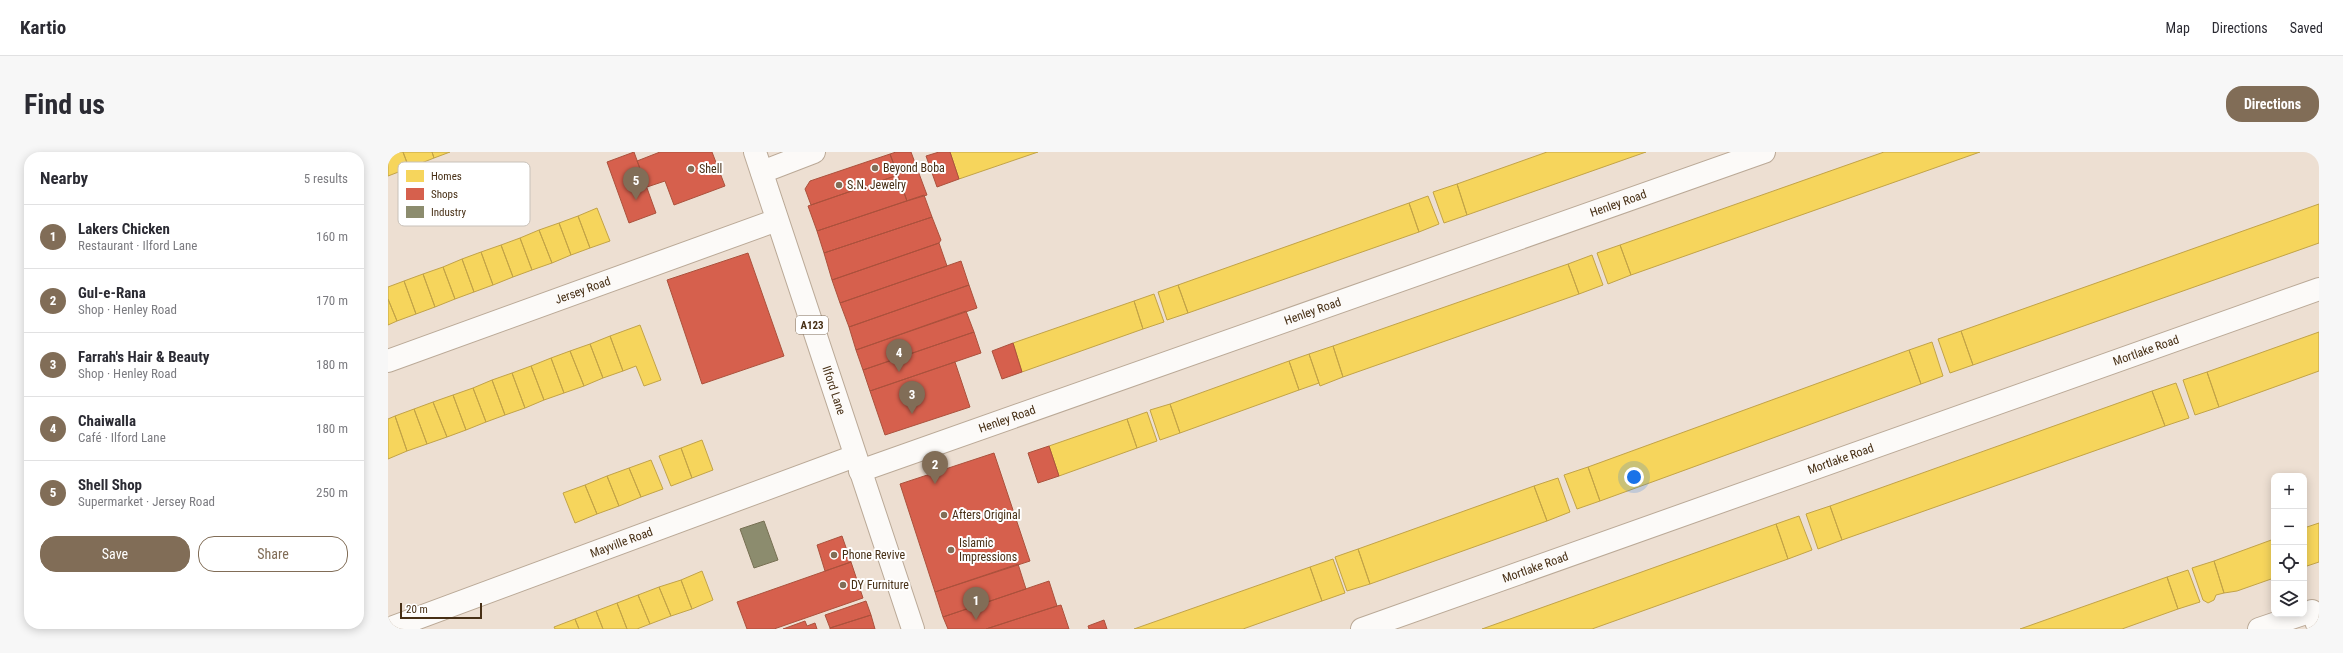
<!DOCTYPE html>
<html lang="en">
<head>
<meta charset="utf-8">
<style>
  body { margin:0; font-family:"Roboto Condensed",sans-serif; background:#f7f7f7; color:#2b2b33 }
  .controls { position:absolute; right:12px; bottom:12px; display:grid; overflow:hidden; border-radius:8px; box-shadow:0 2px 10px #0003 }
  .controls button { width:36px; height:36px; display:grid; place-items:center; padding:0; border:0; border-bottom:1px solid #e1e1e2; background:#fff; color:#2b2b33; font:20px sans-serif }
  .scale { position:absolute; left:12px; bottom:10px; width:82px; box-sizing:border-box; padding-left:4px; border:2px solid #472f15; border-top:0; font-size:11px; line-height:14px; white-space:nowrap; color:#472f15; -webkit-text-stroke:3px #fff; paint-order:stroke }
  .you { position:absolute; left:1246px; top:325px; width:14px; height:14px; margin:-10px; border:3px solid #fff; border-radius:50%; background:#1a73e8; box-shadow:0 0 0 6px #1a73e833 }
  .badge { display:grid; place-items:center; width:26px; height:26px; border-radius:50%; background:#816d57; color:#fff; font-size:13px; font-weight:700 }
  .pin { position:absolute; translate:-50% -33px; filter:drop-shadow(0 1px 2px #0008) }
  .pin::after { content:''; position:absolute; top:21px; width:14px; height:12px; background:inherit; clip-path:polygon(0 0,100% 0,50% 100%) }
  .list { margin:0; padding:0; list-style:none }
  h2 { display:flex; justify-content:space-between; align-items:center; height:52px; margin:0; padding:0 16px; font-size:17px }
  h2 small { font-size:13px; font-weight:400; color:#7c7c81 }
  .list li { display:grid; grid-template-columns:26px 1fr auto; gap:12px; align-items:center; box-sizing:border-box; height:64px; padding:0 16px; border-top:1px solid #e1e1e2 }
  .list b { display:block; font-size:15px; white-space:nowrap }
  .list p { margin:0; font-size:13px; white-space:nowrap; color:#7c7c81 }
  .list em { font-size:13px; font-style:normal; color:#7c7c81 }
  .actions { display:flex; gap:8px; padding:12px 16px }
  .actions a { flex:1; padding:9px 0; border:1px solid #816d57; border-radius:16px; text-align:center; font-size:14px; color:#816d57 }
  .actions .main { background:#816d57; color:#fff }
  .icon { flex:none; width:22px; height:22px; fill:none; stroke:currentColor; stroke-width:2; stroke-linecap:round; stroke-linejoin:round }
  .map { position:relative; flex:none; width:1931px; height:477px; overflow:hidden; border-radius:16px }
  header { display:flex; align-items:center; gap:24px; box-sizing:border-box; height:56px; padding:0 20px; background:#fff; border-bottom:1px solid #e1e1e2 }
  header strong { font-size:19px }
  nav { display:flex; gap:22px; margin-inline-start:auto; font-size:14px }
  .intro { display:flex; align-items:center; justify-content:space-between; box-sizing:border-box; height:96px; padding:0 24px }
  h1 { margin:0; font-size:28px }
  .button { padding:10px 18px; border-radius:16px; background:#816d57; color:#fff; font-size:14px; font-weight:700 }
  main { display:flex; gap:24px; padding:0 24px }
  aside { flex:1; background:#fff; border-radius:16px; box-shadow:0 2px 10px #0003 }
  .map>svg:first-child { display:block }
  .homes { fill:#f6d55c; stroke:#c2a347 }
  .shops { fill:#d6604d; stroke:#ab513c }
  .industry { fill:#8c8c6e; stroke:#777053 }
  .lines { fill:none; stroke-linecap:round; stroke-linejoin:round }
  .street-casing { stroke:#baa997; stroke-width:24 }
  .primary-casing { stroke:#baa997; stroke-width:24 }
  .street { stroke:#fcfaf8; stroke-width:22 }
  .primary { stroke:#fcfaf8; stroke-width:22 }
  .poi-dot { fill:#816d57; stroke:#fff; stroke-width:1.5 }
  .labels { text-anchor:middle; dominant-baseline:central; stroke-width:4; stroke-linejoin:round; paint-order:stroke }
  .shield { fill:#fff; stroke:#7e6d5b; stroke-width:1 }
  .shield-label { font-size:11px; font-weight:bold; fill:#472f15 }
  .poi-label { font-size:12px; fill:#472f15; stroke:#fff; text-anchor:start }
  .street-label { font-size:12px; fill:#472f15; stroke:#fff }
  .key { fill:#fff; stroke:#c8c1b9; stroke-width:1 }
  .key-label { font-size:11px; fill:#472f15 }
</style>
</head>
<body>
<header>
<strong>Kartio</strong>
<nav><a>Map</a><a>Directions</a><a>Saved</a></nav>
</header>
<div class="intro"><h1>Find us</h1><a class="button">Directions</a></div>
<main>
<aside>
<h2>Nearby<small>5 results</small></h2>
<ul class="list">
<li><span class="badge">1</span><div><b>Lakers Chicken</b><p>Restaurant · Ilford Lane</p></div><em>160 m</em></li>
<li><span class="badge">2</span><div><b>Gul-e-Rana</b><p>Shop · Henley Road</p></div><em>170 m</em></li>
<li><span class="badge">3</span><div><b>Farrah's Hair &amp; Beauty</b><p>Shop · Henley Road</p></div><em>180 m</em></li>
<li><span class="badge">4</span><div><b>Chaiwalla</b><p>Café · Ilford Lane</p></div><em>180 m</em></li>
<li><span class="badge">5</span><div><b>Shell Shop</b><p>Supermarket · Jersey Road</p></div><em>250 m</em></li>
</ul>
<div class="actions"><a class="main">Save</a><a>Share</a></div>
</aside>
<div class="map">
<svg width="1931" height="477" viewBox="0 0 1931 477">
  <rect width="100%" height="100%" fill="#eddfd2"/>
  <!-- homes -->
  <path class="homes" d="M 0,0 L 15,0 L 21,16 L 0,24 Z
    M 15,0 L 44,0 L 46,6 L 21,16 Z
    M 44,0 L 62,0 L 46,6 Z
    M 562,0 L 650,0 L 571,27 Z
    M 1159,0 L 1258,0 L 1079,63 L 1069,32 Z
    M 1496,0 L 1592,0 L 1243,123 L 1232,93 Z
    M 1069,32 L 1079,63 L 1056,71 L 1045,40 Z
    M 1040,44 L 1051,72 L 1031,80 L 1021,51 Z
    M 1021,51 L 1031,80 L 800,161 L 790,133 Z
    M 1931,52 L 1931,91 L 1585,213 L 1573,179 Z
    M 209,56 L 222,89 L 202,96 L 190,64 Z
    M 190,64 L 202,96 L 183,103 L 171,71 Z
    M 171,71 L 183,103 L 164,111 L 151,78 Z
    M 151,78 L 164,111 L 144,118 L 132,86 Z
    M 132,86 L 144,118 L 125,125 L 113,93 Z
    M 113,93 L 125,125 L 105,133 L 93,100 Z
    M 1232,93 L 1243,123 L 1220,132 L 1209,101 Z
    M 93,100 L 105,133 L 86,140 L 74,107 Z
    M 1204,103 L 1215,133 L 1191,142 L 1180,112 Z
    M 74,107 L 86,140 L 67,147 L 55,115 Z
    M 1180,112 L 1191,142 L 955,225 L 945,194 Z
    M 55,115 L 67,147 L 47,155 L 35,122 Z
    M 35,122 L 47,155 L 28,162 L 16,129 Z
    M 16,129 L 28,162 L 9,169 L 0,147 L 0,135 Z
    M 790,133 L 800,161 L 779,168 L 770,140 Z
    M 766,142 L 776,170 L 755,177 L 746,149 Z
    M 0,147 L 9,169 L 0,173 Z
    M 746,149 L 755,177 L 634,220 L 625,191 Z
    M 252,173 L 273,228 L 256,234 L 248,214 L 235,219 L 222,184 Z
    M 1573,179 L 1585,213 L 1562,221 L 1550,187 Z
    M 1931,180 L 1931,219 L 1831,255 L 1819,220 Z
    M 222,184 L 235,219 L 215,226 L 202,192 Z
    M 1544,190 L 1555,224 L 1533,232 L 1521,198 Z
    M 202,192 L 215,226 L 196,234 L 182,199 Z
    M 945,194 L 955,225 L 932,234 L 921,202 Z
    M 1521,198 L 1533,232 L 1212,349 L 1200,315 Z
    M 182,199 L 196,234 L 176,241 L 163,206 Z
    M 921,202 L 931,231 L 911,238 L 901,209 Z
    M 163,206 L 176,241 L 156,248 L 143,214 Z
    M 901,209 L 911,238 L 792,281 L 782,252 Z
    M 143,214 L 156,248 L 137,256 L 124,221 Z
    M 1819,220 L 1831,255 L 1807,263 L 1795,228 Z
    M 124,221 L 137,256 L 117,263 L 104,228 Z
    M 104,228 L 117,263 L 98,270 L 85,236 Z
    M 1788,231 L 1801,266 L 1777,274 L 1764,239 Z
    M 85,236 L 98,270 L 78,278 L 65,243 Z
    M 1764,239 L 1777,274 L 1454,388 L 1442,354 Z
    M 65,243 L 78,278 L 59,285 L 45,250 Z
    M 45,250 L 59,285 L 39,292 L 26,257 Z
    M 782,252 L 792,281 L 772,288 L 762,258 Z
    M 26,257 L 39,292 L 19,299 L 7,264 Z
    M 759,260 L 769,289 L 749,296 L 739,267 Z
    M 7,264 L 19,299 L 0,307 L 0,267 Z
    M 739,267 L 749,296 L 671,324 L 661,294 Z
    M 314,288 L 325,318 L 304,326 L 293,296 Z
    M 293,296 L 304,326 L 283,334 L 271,304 Z
    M 263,308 L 275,337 L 253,345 L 241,316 Z
    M 1200,315 L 1212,349 L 1189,357 L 1176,323 Z
    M 241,316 L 253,345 L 231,354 L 219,324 Z
    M 219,324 L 231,354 L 209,362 L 197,333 Z
    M 1170,326 L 1182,360 L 1159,369 L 1146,334 Z
    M 197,333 L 209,362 L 187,371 L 175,341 Z
    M 1146,334 L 1159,369 L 982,432 L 970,397 Z
    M 1442,354 L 1454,388 L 1430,397 L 1418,362 Z
    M 1411,364 L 1424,398 L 1400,407 L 1388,372 Z
    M 1931,371 L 1931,410 L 1916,415 L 1916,376 Z
    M 1388,372 L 1400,407 L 1204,477 L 1094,477 Z
    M 1886,387 L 1886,426 L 1849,439 L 1836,441 L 1826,409 Z
    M 970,397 L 982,432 L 959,439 L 947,405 Z
    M 945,407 L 957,441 L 934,449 L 922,415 Z
    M 1826,409 L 1836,441 L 1828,443 L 1826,448 L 1820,451 L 1815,448 L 1804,416 Z
    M 922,415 L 934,449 L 855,477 L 746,477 Z
    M 1800,418 L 1812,450 L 1790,457 L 1779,425 Z
    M 314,419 L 325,448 L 304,457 L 293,428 Z
    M 1779,425 L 1790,457 L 1734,477 L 1632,477 Z
    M 293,428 L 304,457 L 283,464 L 271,435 Z
    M 271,435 L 283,464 L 262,472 L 250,443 Z
    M 250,443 L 262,472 L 249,477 L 239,477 L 229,451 Z
    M 229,451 L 239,477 L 215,477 L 208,459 Z
    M 208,459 L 215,477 L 191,477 L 187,467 Z
    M 187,467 L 191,477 L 167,477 L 166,475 Z"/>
  <!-- shops -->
  <path class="shops" d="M 246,0 L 268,61 L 241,71 L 219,10 Z
    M 272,0 L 324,0 L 337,34 L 286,53 L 277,29 L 259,35 L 249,9 Z
    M 508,0 L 523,0 L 539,43 L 519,49 L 502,2 Z
    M 551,0 L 562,0 L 571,27 L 549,35 L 538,4 Z
    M 502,2 L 510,23 L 423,53 L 417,37 L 422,29 Z
    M 510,23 L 519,49 L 429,79 L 420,54 Z
    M 536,43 L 544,65 L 436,101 L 429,79 Z
    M 544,65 L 553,88 L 551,91 L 444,128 L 436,101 Z
    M 551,91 L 559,114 L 452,151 L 444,128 Z
    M 360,101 L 396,204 L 314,232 L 279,128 Z
    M 573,109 L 581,133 L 461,175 L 452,151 Z
    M 581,133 L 589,156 L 468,198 L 461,175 Z
    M 578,159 L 586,180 L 475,218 L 468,198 Z
    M 586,180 L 593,201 L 482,239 L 475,218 Z
    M 625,191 L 634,220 L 614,227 L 604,199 Z
    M 567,210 L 582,255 L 497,283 L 482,239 Z
    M 661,294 L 671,324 L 650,331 L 640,301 Z
    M 606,301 L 642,409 L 547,440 L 512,332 Z
    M 454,384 L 463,410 L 437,419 L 429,393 Z
    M 463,410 L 475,446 L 386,477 L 359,477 L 349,450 Z
    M 630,412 L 638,437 L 555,465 L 547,440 Z
    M 661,429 L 669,454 L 598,477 L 560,477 L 555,465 Z
    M 478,449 L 483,463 L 442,476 L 437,463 Z
    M 673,453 L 681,477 L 598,477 L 669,454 Z
    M 483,463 L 487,477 L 442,477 L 442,476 Z
    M 716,468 L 719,477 L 701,477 L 700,474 Z
    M 417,469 L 419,474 L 427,471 L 429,477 L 395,477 Z"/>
  <!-- industry -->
  <path class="industry" d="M 376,369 L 390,408 L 366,416 L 352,377 Z"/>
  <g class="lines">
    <defs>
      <g id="street">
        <path d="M 374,20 L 426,0"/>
        <path id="s1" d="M 0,209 L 389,68"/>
        <path id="s2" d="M 472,319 L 1376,0"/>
        <path d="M 1924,459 L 1931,477"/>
        <path id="s3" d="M 0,477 L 467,304"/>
        <path id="s4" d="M 974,477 L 1931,137"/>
        <path d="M 1871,477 L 1915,462"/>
      </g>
      <g id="primary">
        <path id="s5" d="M 367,0 L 525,477"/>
      </g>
    </defs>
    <!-- street casing -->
    <use href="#street" class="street-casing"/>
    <!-- primary casing -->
    <use href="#primary" class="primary-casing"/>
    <!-- street -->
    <use href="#street" class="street"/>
    <!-- primary -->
    <use href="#primary" class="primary"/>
  </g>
  <!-- markers -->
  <g class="poi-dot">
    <circle cx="487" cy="16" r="4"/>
    <circle cx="303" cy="17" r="4"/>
    <circle cx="451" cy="33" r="4"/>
    <circle cx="556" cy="363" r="4"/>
    <circle cx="563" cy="398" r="4"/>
    <circle cx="446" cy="403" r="4"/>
    <circle cx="455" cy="433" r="4"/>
  </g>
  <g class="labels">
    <!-- shield labels -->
    <rect class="shield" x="408" y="164" width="32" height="18" rx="3"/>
    <g class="shield-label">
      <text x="424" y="173">A123</text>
    </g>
    <!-- poi labels -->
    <g class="poi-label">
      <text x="495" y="16">Beyond Boba</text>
      <text x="311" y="17">Shell</text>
      <text x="459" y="33">S.N. Jewelry</text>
      <text x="564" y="363">Afters Original</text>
      <text x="571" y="391">Islamic<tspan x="571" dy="14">Impressions</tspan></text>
      <text x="454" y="403">Phone Revive</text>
      <text x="463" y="433">DY Furniture</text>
    </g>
    <!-- street labels -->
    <g class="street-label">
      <text stroke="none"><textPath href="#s2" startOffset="804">Henley Road</textPath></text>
      <text stroke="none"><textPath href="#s1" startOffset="207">Jersey Road</textPath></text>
      <text stroke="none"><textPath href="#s2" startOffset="480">Henley Road</textPath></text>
      <text stroke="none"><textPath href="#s4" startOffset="832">Mortlake Road</textPath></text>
      <text stroke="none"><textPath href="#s5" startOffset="251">Ilford Lane</textPath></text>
      <text stroke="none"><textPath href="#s2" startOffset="156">Henley Road</textPath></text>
      <text stroke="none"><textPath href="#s4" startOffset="508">Mortlake Road</textPath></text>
      <text stroke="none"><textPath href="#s3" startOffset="249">Mayville Road</textPath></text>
      <text stroke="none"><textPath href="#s4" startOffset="184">Mortlake Road</textPath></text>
    </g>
  </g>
  <!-- legend -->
  <rect x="10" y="10" width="132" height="64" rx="6" class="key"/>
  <rect x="18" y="18" width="18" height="12" fill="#f6d55c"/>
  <rect x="18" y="36" width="18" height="12" fill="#d6604d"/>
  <rect x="18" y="54" width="18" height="12" fill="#8c8c6e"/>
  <g class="key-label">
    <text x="43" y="28">Homes</text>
    <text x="43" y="46">Shops</text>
    <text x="43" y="64">Industry</text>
  </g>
</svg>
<div class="controls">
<button>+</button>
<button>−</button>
<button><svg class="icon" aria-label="locate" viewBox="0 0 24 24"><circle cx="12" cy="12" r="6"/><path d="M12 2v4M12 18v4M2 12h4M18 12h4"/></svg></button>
<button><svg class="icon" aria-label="layers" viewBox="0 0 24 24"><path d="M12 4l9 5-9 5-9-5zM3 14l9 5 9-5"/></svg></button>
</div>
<div class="scale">20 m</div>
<div class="you"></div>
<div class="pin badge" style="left:588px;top:468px">1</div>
<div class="pin badge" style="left:547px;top:332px">2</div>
<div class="pin badge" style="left:524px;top:262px">3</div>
<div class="pin badge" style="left:511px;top:220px">4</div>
<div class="pin badge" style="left:248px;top:48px">5</div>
</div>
</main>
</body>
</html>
